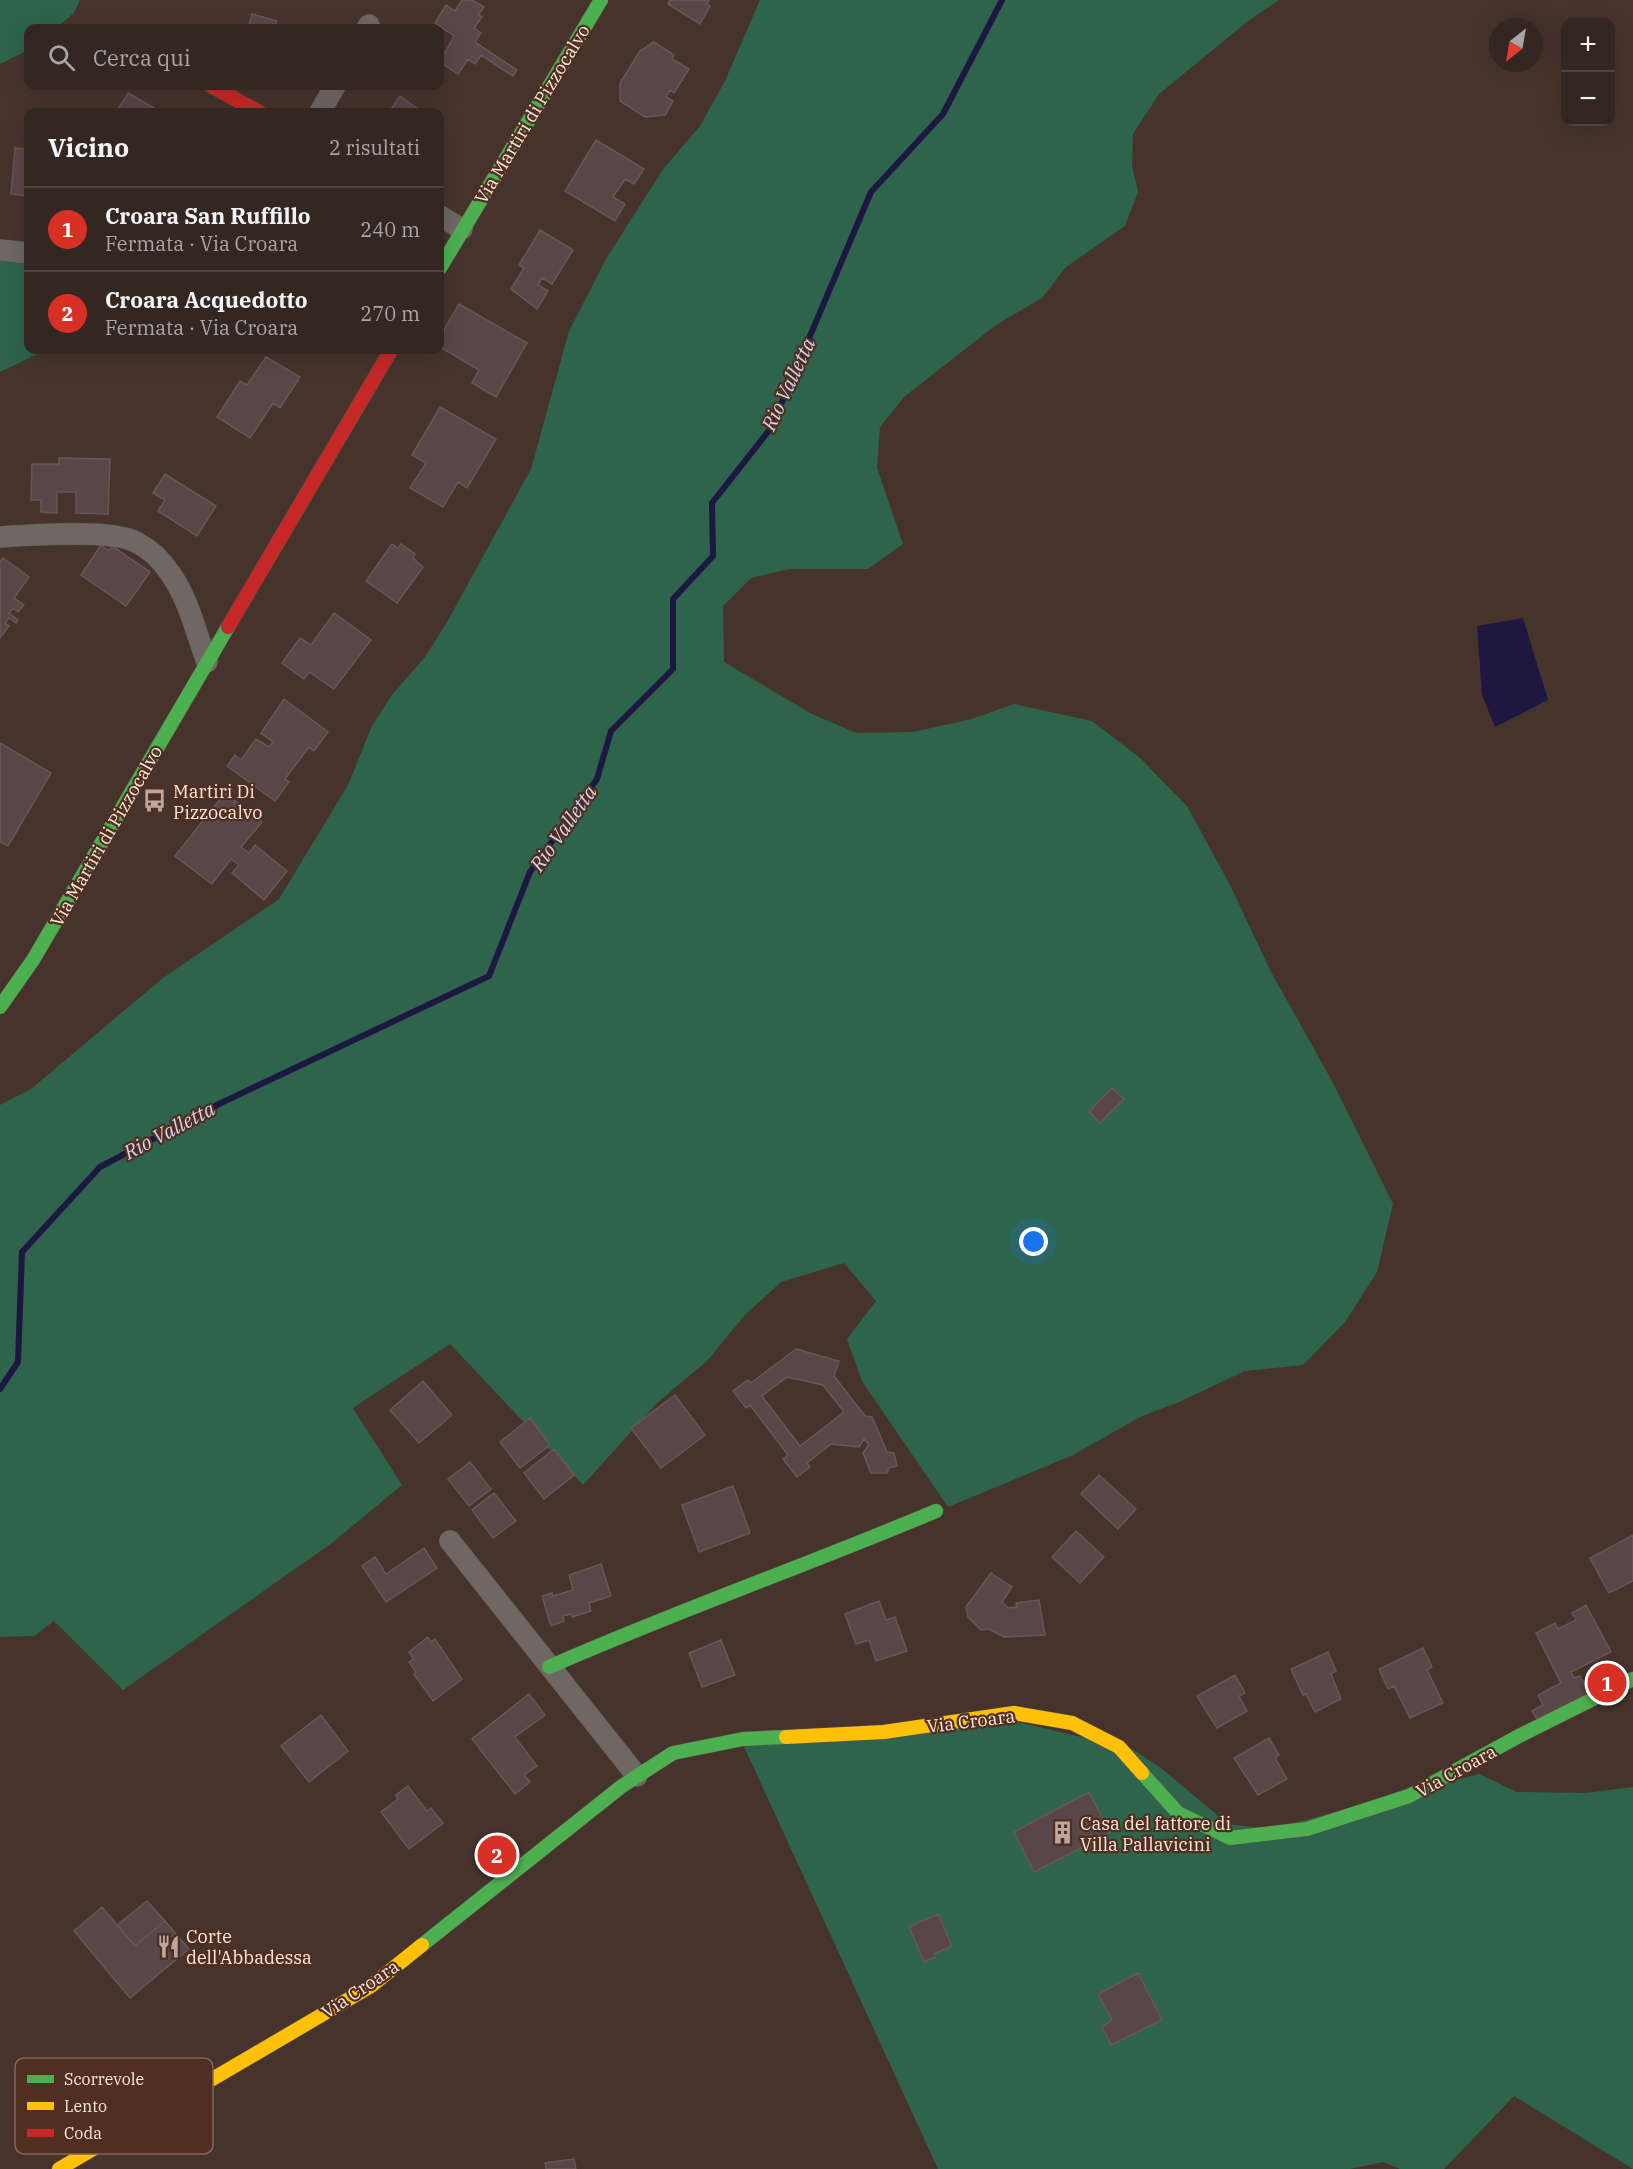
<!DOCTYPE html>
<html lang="it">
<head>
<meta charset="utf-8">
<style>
  body { margin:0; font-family:"IBM Plex Serif",serif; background:#3c2e2a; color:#f1f3f6 }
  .controls { position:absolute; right:18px; top:18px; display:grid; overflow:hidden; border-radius:12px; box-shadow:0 6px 24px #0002 }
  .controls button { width:54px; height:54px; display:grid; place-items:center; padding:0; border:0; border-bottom:2px solid #4e433f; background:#342621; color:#f1f3f6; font:30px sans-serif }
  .compass { position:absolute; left:1489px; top:18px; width:54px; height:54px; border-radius:50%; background:#342621; box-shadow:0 6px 24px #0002; rotate:211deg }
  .you { position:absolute; left:1034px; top:1242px; width:21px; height:21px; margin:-15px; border:4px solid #fff; border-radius:50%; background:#1a73e8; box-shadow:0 0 0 9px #1a73e833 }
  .badge { display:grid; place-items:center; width:39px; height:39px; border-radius:50%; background:#d93025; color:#fff; font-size:20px; font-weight:700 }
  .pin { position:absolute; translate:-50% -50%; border:3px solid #fff; box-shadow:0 2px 6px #0006 }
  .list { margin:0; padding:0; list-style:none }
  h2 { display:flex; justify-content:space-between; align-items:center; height:78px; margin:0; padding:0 24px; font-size:26px }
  h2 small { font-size:20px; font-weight:400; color:#a9a5a5 }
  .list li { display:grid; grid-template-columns:39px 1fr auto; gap:18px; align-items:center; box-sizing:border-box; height:84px; padding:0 24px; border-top:2px solid #4e433f }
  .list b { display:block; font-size:22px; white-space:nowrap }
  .list p { margin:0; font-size:20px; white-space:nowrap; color:#a9a5a5 }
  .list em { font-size:20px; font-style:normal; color:#a9a5a5 }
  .icon { flex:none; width:33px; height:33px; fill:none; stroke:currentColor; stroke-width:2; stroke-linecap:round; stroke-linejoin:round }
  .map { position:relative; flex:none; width:1633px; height:2169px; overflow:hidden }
  .search { position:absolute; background:#342621; box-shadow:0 6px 24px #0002; left:24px; top:24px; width:420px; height:66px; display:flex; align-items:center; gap:15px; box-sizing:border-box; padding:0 21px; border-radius:12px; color:#a9a5a5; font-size:22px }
  .panel { position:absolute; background:#342621; box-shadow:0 6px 24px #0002; left:24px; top:108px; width:420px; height:246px; border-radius:12px }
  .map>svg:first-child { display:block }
  .green { fill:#2e644b }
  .water { fill:#1d1741 }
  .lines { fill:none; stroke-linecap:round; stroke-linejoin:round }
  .stream { stroke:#1d1741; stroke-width:6 }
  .building { fill:#594649; stroke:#675757; stroke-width:1.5; fill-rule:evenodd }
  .street-casing { stroke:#61514a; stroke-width:22 }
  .fast-casing { stroke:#61514a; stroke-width:15 }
  .slow-casing { stroke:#61514a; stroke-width:15 }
  .jam-casing { stroke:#61514a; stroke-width:15 }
  .street { stroke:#6f6764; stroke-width:21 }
  .fast { stroke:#4caf50; stroke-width:14 }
  .slow { stroke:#ffc107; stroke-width:14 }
  .jam { stroke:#c62828; stroke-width:14 }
  .labels { text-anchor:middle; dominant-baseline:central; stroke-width:4.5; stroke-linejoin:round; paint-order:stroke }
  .street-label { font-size:18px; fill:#fde7de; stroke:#502f21 }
  .poi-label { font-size:18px; fill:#fde7de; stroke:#502f21; text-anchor:start }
  .water-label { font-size:20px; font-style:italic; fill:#d2d4f6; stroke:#502f21 }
  .key { fill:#502f21; stroke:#84665a; stroke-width:1.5 }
  .key-label { font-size:16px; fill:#fde7de }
</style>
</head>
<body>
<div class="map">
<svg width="1633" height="2169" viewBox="0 0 1633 2169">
  <rect width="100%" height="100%" fill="#46332c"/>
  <!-- green -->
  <path class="green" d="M 0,0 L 80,0 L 74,13 L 56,28 L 28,28 L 28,50 L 0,64 Z
    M 760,0 L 1279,0 L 1248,21 L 1159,94 L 1133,134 L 1132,165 L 1138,192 L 1125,226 L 1066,267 L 1042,298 L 996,325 L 904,397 L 880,427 L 877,468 L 903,544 L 868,569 L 789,569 L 751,578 L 723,606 L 724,662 L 812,714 L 856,733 L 913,732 L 972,719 L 1014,704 L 1092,721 L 1139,757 L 1187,806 L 1230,885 L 1271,972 L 1332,1081 L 1393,1204 L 1377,1272 L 1345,1322 L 1303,1365 L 1245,1371 L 1179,1402 L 1142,1416 L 1073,1455 L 948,1507 L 862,1381 L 847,1339 L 876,1301 L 844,1263 L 781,1282 L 745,1315 L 707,1361 L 657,1403 L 583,1485 L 450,1344 L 353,1408 L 402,1485 L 332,1543 L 123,1690 L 54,1621 L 34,1636 L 0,1637 L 0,1105 L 31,1089 L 163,978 L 279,899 L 348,785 L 372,726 L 391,696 L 425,657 L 446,624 L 531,469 L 569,331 L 607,257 L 664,168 L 700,126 L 725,81 Z
    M 0,259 L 28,265 L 28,350 L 46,350 L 0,372 Z
    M 1018,1722 L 1132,1749 L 1161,1768 L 1228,1824 L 1271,1829 L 1479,1774 L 1517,1792 L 1586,1793 L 1633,1787 L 1633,2169 L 1514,2096 L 1444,2169 L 1400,2169 L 1383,2162 L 1350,2169 L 938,2169 L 741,1740 Z"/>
  <!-- water -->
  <path class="water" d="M 1523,618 L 1548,700 L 1495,727 L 1482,695 L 1477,626 Z"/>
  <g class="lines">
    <!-- stream -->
    <path class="stream" d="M 0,1389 L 18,1362 L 22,1252 L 100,1167 L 221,1103 L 489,976 L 530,872 L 597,779 L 611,731 L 673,669 L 673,599 L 713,556 L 712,503 L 771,428 L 871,192 L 943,114 L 1002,0"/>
  </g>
  <!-- building -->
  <path class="building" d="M 462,0 L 472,0 L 484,7 L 478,15 L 482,17 L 474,28 L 481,33 L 475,42 L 517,70 L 513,76 L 481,55 L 475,64 L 468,59 L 458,74 L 440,62 L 454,36 L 435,23 L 446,5 L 455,11 Z
    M 670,0 L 709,0 L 707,4 L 710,6 L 700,24 L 668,4 Z
    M 252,14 L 277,21 L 275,26 L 285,28 L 248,28 Z
    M 654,42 L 674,55 L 672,59 L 689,69 L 674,93 L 670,90 L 666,97 L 673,101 L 665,115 L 645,117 L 620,101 L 620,83 L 640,51 Z
    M 128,93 L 158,110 L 157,112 L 122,112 L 118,109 Z
    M 400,96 L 422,112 L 389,112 Z
    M 596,140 L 644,169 L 634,184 L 625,179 L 613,197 L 625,204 L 615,221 L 565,191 Z
    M 15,148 L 28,149 L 28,196 L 11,194 Z
    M 540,230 L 573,250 L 552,284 L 542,278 L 538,285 L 548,291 L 537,309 L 511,289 L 524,268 L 519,265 Z
    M 459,304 L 527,343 L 496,397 L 472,383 L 479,370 L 440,347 L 440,337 Z
    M 266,357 L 300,377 L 280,408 L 273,403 L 250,438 L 217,417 L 240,381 L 247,385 Z
    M 440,407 L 496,439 L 467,488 L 458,482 L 443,507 L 410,488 L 426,463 L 412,455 Z
    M 59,458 L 110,459 L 108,514 L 76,513 L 76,492 L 57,492 L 57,513 L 41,512 L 41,500 L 31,500 L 32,464 L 59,464 Z
    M 165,474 L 216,506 L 197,536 L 158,511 L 165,500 L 153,493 Z
    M 392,544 L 398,548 L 401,544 L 415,554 L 413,558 L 423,567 L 397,603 L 366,581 Z
    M 101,545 L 109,551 L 112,546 L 150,572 L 126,606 L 81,575 Z
    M 3,558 L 29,577 L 14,598 L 24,605 L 18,612 L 13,608 L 9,613 L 18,620 L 16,623 L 9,618 L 5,623 L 9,626 L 0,638 L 0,562 Z
    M 334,613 L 371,640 L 334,689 L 309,672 L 304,679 L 282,663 L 300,638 L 311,645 Z
    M 284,699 L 328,732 L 314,751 L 309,747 L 285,779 L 289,782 L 275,801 L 227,766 L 235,755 L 241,760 L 256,739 L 269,747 L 273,742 L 261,733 Z
    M 0,743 L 51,773 L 8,846 L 0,842 Z
    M 225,793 L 262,822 L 241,847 L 249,853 L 255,845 L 287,871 L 264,900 L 232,873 L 239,865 L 231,859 L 212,884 L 175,856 Z
    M 1112,1088 L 1124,1099 L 1100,1123 L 1089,1112 Z
    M 796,1349 L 839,1361 L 834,1376 L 865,1416 L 872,1417 L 887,1452 L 894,1453 L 897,1466 L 889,1468 L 887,1473 L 871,1473 L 863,1453 L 869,1444 L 864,1439 L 859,1447 L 831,1444 L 807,1463 L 810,1467 L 797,1477 L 783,1459 L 788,1455 L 750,1405 L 746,1408 L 733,1391 L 748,1380 L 751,1383 ZM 787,1377 L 823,1385 L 844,1412 L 800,1446 L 762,1396 Z
    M 423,1381 L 452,1415 L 419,1443 L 390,1410 Z
    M 675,1395 L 705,1435 L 661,1468 L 631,1428 Z
    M 530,1418 L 550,1445 L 520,1468 L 500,1442 Z
    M 554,1449 L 574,1475 L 544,1499 L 524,1473 Z
    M 470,1462 L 491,1489 L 469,1506 L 448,1479 Z
    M 1099,1475 L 1136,1509 L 1118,1529 L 1081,1494 Z
    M 733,1486 L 750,1533 L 699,1552 L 682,1505 Z
    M 494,1493 L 516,1521 L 493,1538 L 472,1510 Z
    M 1076,1531 L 1104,1557 L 1080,1583 L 1052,1557 Z
    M 1633,1535 L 1633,1581 L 1609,1593 L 1590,1558 Z
    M 424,1548 L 437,1568 L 386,1602 L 362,1566 L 375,1557 L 386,1574 Z
    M 601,1564 L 611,1596 L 589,1603 L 591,1611 L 572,1617 L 571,1614 L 563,1616 L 564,1621 L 551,1626 L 542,1596 L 552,1593 L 553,1596 L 573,1590 L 569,1575 Z
    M 991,1573 L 1012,1587 L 1002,1602 L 1008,1608 L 1017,1607 L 1016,1603 L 1039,1600 L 1045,1635 L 1004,1637 L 989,1629 L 981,1630 L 968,1617 L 966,1607 Z
    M 879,1601 L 886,1620 L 895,1617 L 907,1651 L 876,1661 L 869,1640 L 856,1644 L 845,1614 Z
    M 1586,1605 L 1611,1652 L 1571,1672 L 1574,1678 L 1580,1676 L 1590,1695 L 1538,1721 L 1532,1711 L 1543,1705 L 1538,1695 L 1561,1683 L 1536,1633 L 1555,1623 L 1558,1629 L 1576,1620 L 1572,1613 Z
    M 428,1637 L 431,1642 L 435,1639 L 462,1679 L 433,1701 L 414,1674 L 416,1672 L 409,1662 L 414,1659 L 409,1652 Z
    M 721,1640 L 735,1675 L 702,1687 L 689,1653 Z
    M 1423,1648 L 1432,1667 L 1427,1670 L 1443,1703 L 1410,1718 L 1394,1686 L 1388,1689 L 1379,1669 Z
    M 1328,1652 L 1336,1671 L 1331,1674 L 1341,1699 L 1315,1712 L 1306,1694 L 1303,1695 L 1291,1669 Z
    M 1235,1675 L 1245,1693 L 1239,1696 L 1247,1711 L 1217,1728 L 1197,1696 Z
    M 529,1694 L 545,1715 L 515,1737 L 537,1766 L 524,1775 L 530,1782 L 515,1794 L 472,1739 Z
    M 321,1715 L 348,1751 L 309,1782 L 281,1746 Z
    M 1269,1738 L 1279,1755 L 1275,1758 L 1287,1779 L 1258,1795 L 1234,1758 Z
    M 408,1786 L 427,1811 L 431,1808 L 443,1823 L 409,1849 L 381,1812 L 398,1799 L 396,1795 Z
    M 1089,1792 L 1110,1833 L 1034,1872 L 1014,1832 Z
    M 147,1901 L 165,1921 L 135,1946 L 117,1925 Z
    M 102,1907 L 135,1946 L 165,1921 L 189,1949 L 130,1998 L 74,1931 Z
    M 938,1914 L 952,1946 L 934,1954 L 935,1957 L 924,1962 L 909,1927 Z
    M 1138,1973 L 1162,2020 L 1111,2045 L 1102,2027 L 1112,2020 L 1098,1994 Z
    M 574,2159 L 576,2169 L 546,2169 L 545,2163 Z"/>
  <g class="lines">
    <defs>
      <path id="street" d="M 367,28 L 369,25
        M 320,112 L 335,86
        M 440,216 L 462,229
        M 0,250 L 28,253
        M 0,537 C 30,535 112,529 136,542 C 150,549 162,561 170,573 C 188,598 196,632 207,662
        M 450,1541 L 637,1776"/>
      <path id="fast" d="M 440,268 L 601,0
        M 0,1007 L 33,960 L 228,627
        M 549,1667 C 676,1611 808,1565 936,1511
        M 1142,1773 L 1178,1813 L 1230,1838 L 1307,1829 L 1409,1796 L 1519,1736 L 1633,1679
        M 422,1945 L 622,1786 L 673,1753 L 743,1739 L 786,1737"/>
      <path id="slow" d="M 786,1737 L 884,1732 L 1014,1713 L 1072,1723 L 1119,1747 L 1142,1773
        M 59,2169 L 371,1986 L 422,1945"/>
      <path id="jam" d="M 211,86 L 259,112
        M 228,627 L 391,350"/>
    </defs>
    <!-- street casing -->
    <use href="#street" class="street-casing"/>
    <!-- fast casing -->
    <use href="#fast" class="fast-casing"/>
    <!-- slow casing -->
    <use href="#slow" class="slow-casing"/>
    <!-- jam casing -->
    <use href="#jam" class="jam-casing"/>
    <!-- street -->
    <use href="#street" class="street"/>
    <!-- fast -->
    <use href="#fast" class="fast"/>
    <!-- slow -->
    <use href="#slow" class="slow"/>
    <!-- jam -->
    <use href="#jam" class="jam"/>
  </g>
  <!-- icons -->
  <defs>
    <symbol id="bus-bare" viewBox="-9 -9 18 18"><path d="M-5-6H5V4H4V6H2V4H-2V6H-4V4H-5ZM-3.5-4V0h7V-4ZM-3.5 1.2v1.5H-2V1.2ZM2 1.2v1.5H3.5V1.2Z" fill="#bda8a0" stroke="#502f21" stroke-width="2.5" paint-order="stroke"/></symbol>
    <symbol id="building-bare" viewBox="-9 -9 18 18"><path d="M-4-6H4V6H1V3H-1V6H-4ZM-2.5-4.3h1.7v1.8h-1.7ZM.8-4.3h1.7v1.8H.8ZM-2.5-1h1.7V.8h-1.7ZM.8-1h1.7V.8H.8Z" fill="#bda8a0" stroke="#502f21" stroke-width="2.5" paint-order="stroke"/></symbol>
    <symbol id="restaurant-bare" viewBox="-9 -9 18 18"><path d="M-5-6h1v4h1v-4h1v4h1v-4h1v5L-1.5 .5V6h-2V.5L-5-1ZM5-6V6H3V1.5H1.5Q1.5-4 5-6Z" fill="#bda8a0" stroke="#502f21" stroke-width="2.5" paint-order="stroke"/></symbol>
  </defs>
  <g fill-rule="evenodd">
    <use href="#bus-bare" x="138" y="784" width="33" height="33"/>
    <use href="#building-bare" x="1046" y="1816" width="33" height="33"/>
    <use href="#restaurant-bare" x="152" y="1930" width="33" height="33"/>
  </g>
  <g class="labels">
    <!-- street labels -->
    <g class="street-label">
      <text transform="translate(532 114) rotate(-59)">Via Martiri di Pizzocalvo</text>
      <text transform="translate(106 836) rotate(-60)">Via Martiri di Pizzocalvo</text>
      <text transform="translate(971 1721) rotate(-7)">Via Croara</text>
      <text transform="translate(1456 1771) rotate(-29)">Via Croara</text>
      <text transform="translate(360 1989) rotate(-34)">Via Croara</text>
    </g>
    <!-- poi labels -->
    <g class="poi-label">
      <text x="173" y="791">Martiri Di<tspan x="173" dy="21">Pizzocalvo</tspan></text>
      <text x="1080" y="1823">Casa del fattore di<tspan x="1080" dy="21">Villa Pallavicini</tspan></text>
      <text x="186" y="1936">Corte<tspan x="186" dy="21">dell'Abbadessa</tspan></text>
    </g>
    <!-- water labels -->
    <g class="water-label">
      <text transform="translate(788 384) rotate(-65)">Rio Valletta</text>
      <text transform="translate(563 828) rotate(-55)">Rio Valletta</text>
      <text transform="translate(169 1130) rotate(-28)">Rio Valletta</text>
    </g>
  </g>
  <!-- legend -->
  <rect x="15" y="2058" width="198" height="96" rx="9" class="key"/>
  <rect x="27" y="2075" width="27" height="8" fill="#4caf50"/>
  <rect x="27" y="2102" width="27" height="8" fill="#ffc107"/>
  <rect x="27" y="2129" width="27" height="8" fill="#c62828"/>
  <g class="key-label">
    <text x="64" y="2085">Scorrevole</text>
    <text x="64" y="2112">Lento</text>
    <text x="64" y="2139">Coda</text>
  </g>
</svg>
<div class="controls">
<button>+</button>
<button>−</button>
</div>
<svg class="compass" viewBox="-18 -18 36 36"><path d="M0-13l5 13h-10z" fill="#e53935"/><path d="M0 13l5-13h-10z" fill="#a9a5a5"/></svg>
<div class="you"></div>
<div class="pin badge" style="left:1607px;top:1683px">1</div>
<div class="pin badge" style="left:497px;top:1855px">2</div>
<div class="search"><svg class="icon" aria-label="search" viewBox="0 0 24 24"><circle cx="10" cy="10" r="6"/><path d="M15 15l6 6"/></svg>Cerca qui</div>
<section class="panel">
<h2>Vicino<small>2 risultati</small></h2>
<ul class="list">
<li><span class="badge">1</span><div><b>Croara San Ruffillo</b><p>Fermata · Via Croara</p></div><em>240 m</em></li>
<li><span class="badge">2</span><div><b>Croara Acquedotto</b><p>Fermata · Via Croara</p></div><em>270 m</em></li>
</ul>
</section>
</div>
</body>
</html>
